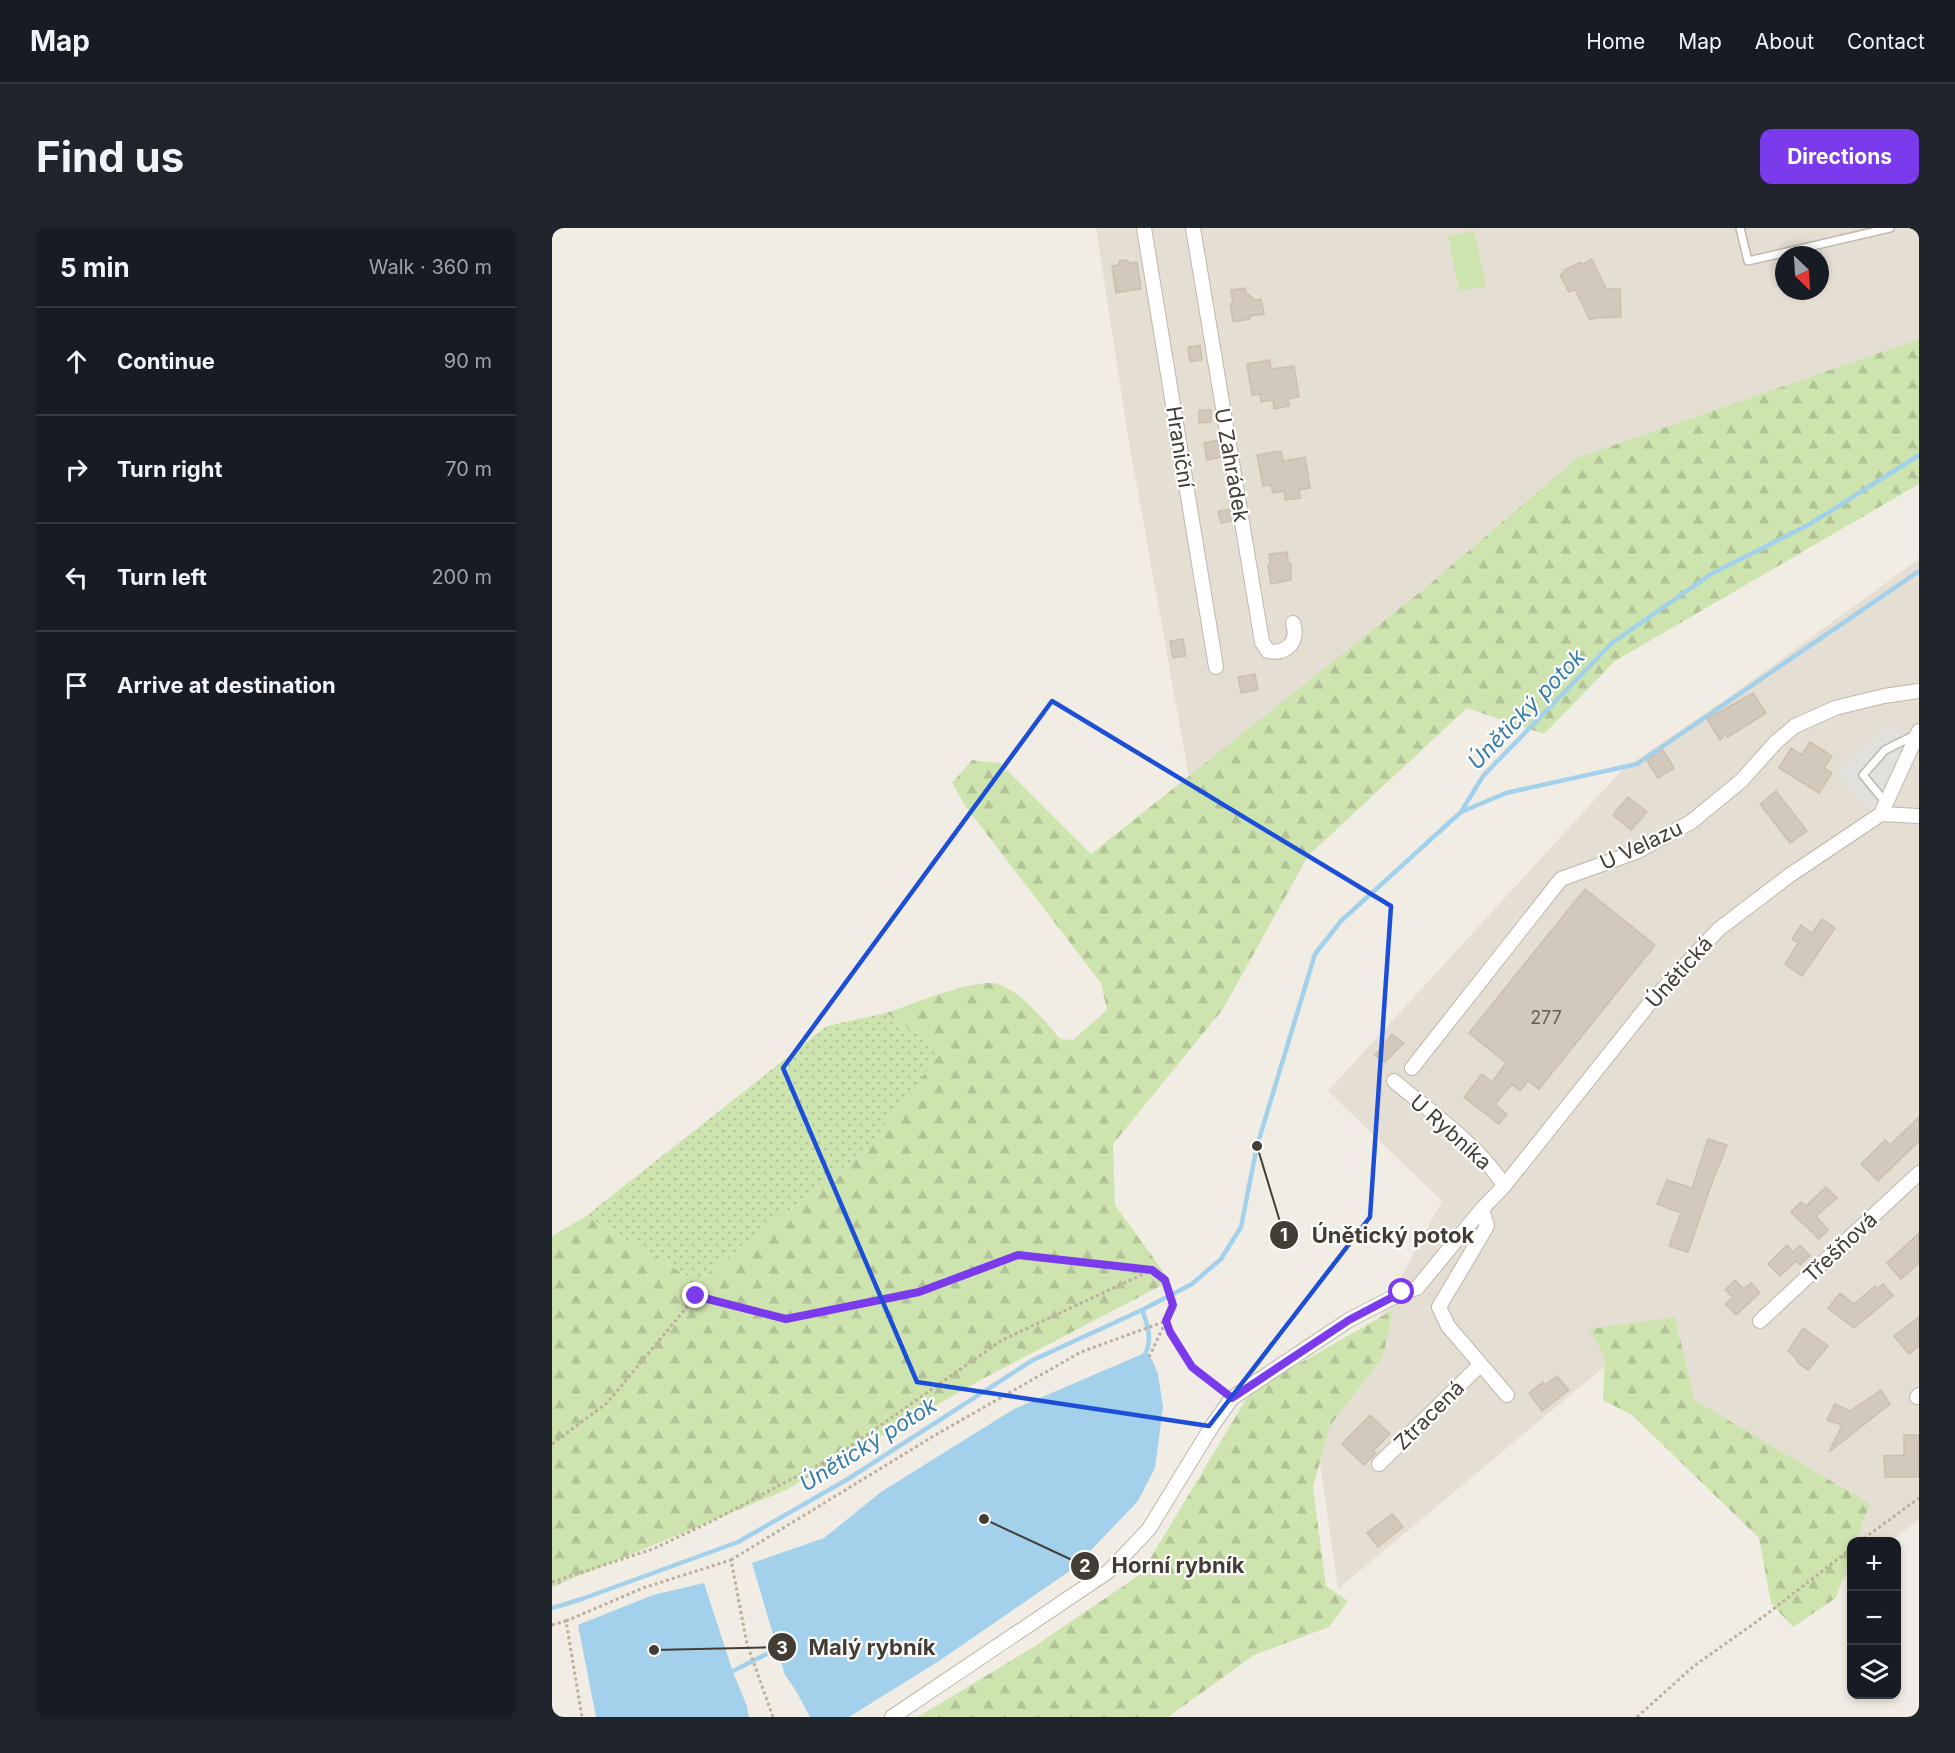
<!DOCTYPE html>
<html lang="en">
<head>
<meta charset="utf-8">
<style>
  body { margin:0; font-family:Inter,sans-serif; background:#20242c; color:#f1f3f6 }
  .controls { position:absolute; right:18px; bottom:18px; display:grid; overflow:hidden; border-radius:12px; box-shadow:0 3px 9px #0003 }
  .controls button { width:54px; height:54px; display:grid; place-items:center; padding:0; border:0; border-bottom:2px solid #363941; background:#171b24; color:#f1f3f6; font:30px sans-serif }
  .compass { position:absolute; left:1223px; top:18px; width:54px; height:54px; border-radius:50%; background:#171b24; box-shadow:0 3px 9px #0003; rotate:155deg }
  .stop { position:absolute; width:18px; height:18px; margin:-14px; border:4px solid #7c3aed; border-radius:50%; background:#fff }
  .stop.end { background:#7c3aed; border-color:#fff; box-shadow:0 2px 6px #0008 }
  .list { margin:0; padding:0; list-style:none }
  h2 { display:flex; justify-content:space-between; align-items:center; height:78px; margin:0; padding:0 24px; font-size:26px }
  h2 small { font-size:20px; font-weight:400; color:#9ea1a6 }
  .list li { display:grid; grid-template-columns:39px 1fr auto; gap:18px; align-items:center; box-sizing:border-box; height:108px; padding:0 24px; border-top:2px solid #363941 }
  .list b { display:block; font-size:22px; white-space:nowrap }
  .list em { font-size:20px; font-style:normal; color:#9ea1a6 }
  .icon { flex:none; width:33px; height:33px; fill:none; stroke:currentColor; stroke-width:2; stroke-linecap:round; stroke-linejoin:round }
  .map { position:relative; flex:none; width:1367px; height:1489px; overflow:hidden; border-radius:12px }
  header { display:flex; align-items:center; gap:36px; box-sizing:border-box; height:84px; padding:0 30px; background:#171b24; border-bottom:2px solid #363941 }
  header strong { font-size:28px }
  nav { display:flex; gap:33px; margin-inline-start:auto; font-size:21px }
  .intro { display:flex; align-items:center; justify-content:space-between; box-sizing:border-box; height:144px; padding:0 36px }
  h1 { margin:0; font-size:42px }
  .button { padding:15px 27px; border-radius:12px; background:#7c3aed; color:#fff; font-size:21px; font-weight:700 }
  main { display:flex; gap:36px; padding:0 36px }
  aside { flex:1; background:#171b24; border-radius:12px; box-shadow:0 3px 9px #0003 }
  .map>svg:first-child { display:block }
  .residential { fill:#e5ded3; fill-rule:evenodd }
  .grass { fill:url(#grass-dots) }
  .forest { fill:url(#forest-firs) }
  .pitch { fill:#cee4af }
  .parking { fill:#e2e0dd }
  .water { fill:#a3d1eb }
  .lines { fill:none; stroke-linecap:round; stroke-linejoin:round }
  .stream { stroke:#a3d1eb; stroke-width:4.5 }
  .building { fill:#d2c8bb; stroke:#ccbfae; stroke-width:1.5 }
  .service-casing { stroke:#bfb7ab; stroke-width:10 }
  .minor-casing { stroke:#bfb7ab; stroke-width:16 }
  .path { stroke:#bdaf9a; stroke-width:3; stroke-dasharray:3 3; stroke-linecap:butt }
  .service { stroke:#fff; stroke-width:7 }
  .minor { stroke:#fff; stroke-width:14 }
  .route { stroke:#7c3aed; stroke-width:8 }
  .marked { fill:none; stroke:#1d4ed8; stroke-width:4.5; stroke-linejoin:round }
  .labels { text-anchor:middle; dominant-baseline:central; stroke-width:4.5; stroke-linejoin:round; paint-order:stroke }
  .number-label { font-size:18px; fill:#676056 }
  .street-label { font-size:21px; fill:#433d35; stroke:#fff }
  .water-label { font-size:22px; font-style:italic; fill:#357ca8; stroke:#fff }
  .leader { fill:none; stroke:#433d35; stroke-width:2 }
  .callout-dot { fill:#433d35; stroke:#fff; stroke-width:2 }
  .mark-label { font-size:18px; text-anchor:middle; font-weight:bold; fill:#fff }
  .callout-label { font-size:22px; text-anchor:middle; font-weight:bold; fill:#433d35; stroke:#fff; stroke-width:4.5; stroke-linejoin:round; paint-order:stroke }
</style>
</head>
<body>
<header>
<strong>Map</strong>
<nav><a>Home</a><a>Map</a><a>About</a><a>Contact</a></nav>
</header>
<div class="intro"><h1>Find us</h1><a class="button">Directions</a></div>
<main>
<aside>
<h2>5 min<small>Walk · 360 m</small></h2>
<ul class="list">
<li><svg class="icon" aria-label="ahead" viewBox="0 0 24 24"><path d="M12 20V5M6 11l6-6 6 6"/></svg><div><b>Continue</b></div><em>90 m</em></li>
<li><svg class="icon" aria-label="right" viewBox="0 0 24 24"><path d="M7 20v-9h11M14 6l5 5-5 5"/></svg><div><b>Turn right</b></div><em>70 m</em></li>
<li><svg class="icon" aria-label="left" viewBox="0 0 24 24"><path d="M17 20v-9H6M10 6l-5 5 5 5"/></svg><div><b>Turn left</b></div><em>200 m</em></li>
<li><svg class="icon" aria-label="arrive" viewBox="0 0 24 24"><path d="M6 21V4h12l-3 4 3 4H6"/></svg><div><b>Arrive at destination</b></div></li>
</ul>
</aside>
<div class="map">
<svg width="1367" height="1489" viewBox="0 0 1367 1489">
  <defs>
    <pattern id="grass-dots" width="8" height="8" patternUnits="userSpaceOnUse" patternTransform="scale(1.5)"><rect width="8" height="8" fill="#cee4af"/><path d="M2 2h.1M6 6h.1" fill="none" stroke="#b2c497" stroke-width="1.8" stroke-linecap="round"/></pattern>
    <pattern id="forest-firs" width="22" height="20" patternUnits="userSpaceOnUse" patternTransform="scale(1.5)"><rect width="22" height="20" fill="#cee4af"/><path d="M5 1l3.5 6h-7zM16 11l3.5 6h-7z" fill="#b2c497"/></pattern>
  </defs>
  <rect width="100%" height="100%" fill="#f1ede4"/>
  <!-- residential -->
  <path class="residential" d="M 544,0 L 1367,0 L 1367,111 L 1025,230 L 872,361 L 637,549 L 576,208 ZM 1232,27 L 1268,27 L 1268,63 L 1232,63 Z
    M 1367,331 L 1367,1291 L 1339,1313 L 1300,1314 L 1299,1345 L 1259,1378 L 1083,1113 L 786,1361 L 764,1207 L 890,973 L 776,863 L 1070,542 L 1177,469 Z"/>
  <!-- grass -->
  <path class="grass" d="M 334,785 L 391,823 L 314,922 L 145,1054 L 34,988 L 275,798 Z"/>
  <!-- forest -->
  <path class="forest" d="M 1367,111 L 1367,256 L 1063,433 L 992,506 L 915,480 L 756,628 L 671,781 L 561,916 L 563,977 L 618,1053 L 434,1149 L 232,1263 L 0,1359 L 0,1008 L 34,988 L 145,1054 L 314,922 L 390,823 L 334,785 C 358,777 424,749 446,756 C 470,764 493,793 508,811 L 521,812 L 555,782 L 549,755 L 414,579 L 400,555 L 420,532 L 448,535 L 539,626 L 872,361 L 1025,230 Z
    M 841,1082 L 831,1128 L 777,1199 L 761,1260 L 774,1358 L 796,1373 L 777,1399 L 702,1427 L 616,1489 L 366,1489 L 480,1420 L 589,1346 L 699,1163 Z
    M 1123,1089 L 1142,1172 L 1318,1276 L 1304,1313 L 1300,1314 L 1299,1326 L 1284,1370 L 1241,1399 L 1219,1375 L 1207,1310 L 1080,1187 L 1051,1172 L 1053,1129 L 1037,1101 Z"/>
  <!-- pitch -->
  <path class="pitch" d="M 922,3 L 934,58 L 907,63 L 896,8 Z"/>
  <!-- parking -->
  <path class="parking" d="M 1343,494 L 1357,508 L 1349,529 L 1333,563 L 1318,582 L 1285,544 Z"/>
  <!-- water -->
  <path class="water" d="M 595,1124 L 601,1134 L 606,1146 L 611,1179 L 603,1240 L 586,1273 L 522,1340 L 387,1433 L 297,1489 L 258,1489 L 244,1463 L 233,1447 L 200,1335 L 272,1310 L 329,1264 L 462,1181 Z
    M 152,1355 L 182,1447 L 195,1478 L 197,1489 L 44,1489 L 26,1397 L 101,1367 Z"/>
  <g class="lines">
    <!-- stream -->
    <path class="stream" d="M 909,584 L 954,565 L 1085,536 L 1367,343
      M 590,1082 C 596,1097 601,1113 592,1128
      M 0,1380 L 30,1371 L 186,1314 L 296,1251 L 481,1132 L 590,1082 L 640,1056 L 669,1031 L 689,999 L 705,918 L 763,726 L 789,693 L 909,584 L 931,548 L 1060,415 L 1159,346 L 1258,296 L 1367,227
      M 177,1445 L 228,1419"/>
  </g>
  <!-- building -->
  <path class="building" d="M 1040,31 L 1054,61 L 1068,61 L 1069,89 L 1043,90 L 1038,92 L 1023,61 L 1017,64 L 1008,47 L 1013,44 L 1012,42 L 1029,34 L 1030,37 Z
    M 575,32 L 578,35 L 585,34 L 589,61 L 564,65 L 560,38 L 566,37 L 568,33 Z
    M 693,60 L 694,65 L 704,72 L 709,71 L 712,86 L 698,88 L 698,91 L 681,94 L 678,76 L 681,76 L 679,62 Z
    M 648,117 L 650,132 L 638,134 L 636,119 Z
    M 718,132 L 719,141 L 742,138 L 747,169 L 736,171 L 737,178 L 722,181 L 721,172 L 709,174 L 708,166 L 700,167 L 695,136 Z
    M 647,182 L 659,182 L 659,194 L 647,195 Z
    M 667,212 L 670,229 L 655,232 L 652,215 Z
    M 729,223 L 731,233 L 753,229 L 758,260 L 747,262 L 748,270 L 733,272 L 732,263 L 721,265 L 719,257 L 711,258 L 705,227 Z
    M 678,281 L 681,293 L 669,295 L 666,283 Z
    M 735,324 L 736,333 L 739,336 L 739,352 L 719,356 L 716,338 L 718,335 L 717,326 Z
    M 631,411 L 634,428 L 621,430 L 618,413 Z
    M 703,446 L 706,462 L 689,465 L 686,449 Z
    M 1201,465 L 1214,485 L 1176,509 L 1173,507 L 1168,512 L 1155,491 Z
    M 1258,514 L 1280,528 L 1272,540 L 1280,545 L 1267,565 L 1227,540 L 1239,520 L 1250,527 Z
    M 1111,522 L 1122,540 L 1106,550 L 1095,533 Z
    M 1224,563 L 1255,603 L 1238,615 L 1208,576 Z
    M 1076,569 L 1095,584 L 1079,602 L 1061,587 Z
    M 1033,661 L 1103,717 L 987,861 L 976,853 L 968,863 L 960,856 L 943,876 L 955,886 L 947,896 L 912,869 L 930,846 L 940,854 L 954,835 L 917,805 Z
    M 1270,691 L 1283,700 L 1250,748 L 1233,736 L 1246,715 L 1240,711 L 1249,697 L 1260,705 Z
    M 840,806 L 852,815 L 833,834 L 823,827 Z
    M 1367,889 L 1367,913 L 1326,953 L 1309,936 L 1333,912 L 1338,917 Z
    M 1156,911 L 1175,917 L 1161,952 L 1136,1024 L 1117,1018 L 1129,985 L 1105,976 L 1115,952 L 1140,960 Z
    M 1274,959 L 1285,970 L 1264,988 L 1276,1002 L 1267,1011 L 1239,984 L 1249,974 L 1254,978 Z
    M 1367,1005 L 1367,1035 L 1349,1051 L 1335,1035 Z
    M 1235,1017 L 1241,1024 L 1248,1017 L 1258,1028 L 1248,1037 L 1244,1033 L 1228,1048 L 1216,1036 Z
    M 1183,1052 L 1192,1061 L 1199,1055 L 1208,1065 L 1184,1087 L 1173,1076 L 1181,1069 L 1173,1062 Z
    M 1331,1056 L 1341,1068 L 1302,1100 L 1276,1080 L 1288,1065 L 1302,1076 L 1323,1058 L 1326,1061 Z
    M 1367,1089 L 1367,1118 L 1357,1126 L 1342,1108 Z
    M 1251,1100 L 1276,1118 L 1256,1142 L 1246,1135 L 1244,1130 L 1236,1123 Z
    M 1005,1148 L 1017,1162 L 990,1183 L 977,1165 L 991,1154 L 993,1157 Z
    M 1329,1162 L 1338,1176 L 1277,1224 L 1290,1197 L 1275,1192 L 1283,1176 L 1298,1183 Z
    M 818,1187 L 838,1206 L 821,1223 L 824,1225 L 812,1237 L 790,1216 Z
    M 1352,1207 L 1367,1207 L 1367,1249 L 1333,1249 L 1332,1228 L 1352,1227 Z
    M 840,1286 L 851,1299 L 826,1319 L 815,1305 Z"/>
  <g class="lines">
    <defs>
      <path id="service" d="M 1188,0 L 1196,33 L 1338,0
        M 1334,575 L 1311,547 L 1333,522 L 1363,507"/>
      <path id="minor" d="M 592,0 L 664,439
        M 641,0 L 710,414 L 716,423 C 735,427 747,413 741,395
        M 1329,586 L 1367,588
        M 860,840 L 1009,651 L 1084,624 L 1139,594 L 1189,553 L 1224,514 L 1243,498 L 1283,480 L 1332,468 L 1367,463
        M 842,853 C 876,882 930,920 952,958
        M 930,981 L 935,998 L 887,1079 L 896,1098 L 955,1167
        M 1208,1093 L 1367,945
        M 1365,1169 L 1367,1167
        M 827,1236 L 928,1137
        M 340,1489 L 557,1343 L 597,1301 L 660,1198 L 680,1170 L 797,1092 L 851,1064 L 865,1060 L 930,981 L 952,958 L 1097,776 L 1167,701 L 1238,647 L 1329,586 L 1367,503"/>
    </defs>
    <!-- service casing -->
    <use href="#service" class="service-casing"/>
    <!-- minor casing -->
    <use href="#minor" class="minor-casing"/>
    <!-- path -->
    <path class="path" d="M 597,1129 L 614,1093
      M 0,1216 L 55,1175 L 144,1068 L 234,1091 L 367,1064 L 466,1027 L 598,1042
      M 1307,1314 L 1367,1270
      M 179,1332 L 385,1206 L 529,1124 L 614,1093
      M 0,1354 L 101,1321 L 160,1293 L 289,1225 L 450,1112 L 600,1042 L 613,1052 L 621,1077 L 614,1093 L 618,1104 L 640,1139 L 669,1162
      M 14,1393 L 91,1360 L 179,1332 L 195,1416 L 221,1489
      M 0,1397 L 14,1393 L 30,1489
      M 1085,1489 L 1142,1438 L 1211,1389 L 1300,1320"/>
    <!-- service -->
    <use href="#service" class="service"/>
    <!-- minor -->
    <use href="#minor" class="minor"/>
  </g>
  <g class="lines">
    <!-- route -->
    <path class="route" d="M 144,1068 L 234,1091 L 367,1064 L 466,1027 L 600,1042 L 613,1052 L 621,1077 L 614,1093 L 618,1104 L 640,1139 L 680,1170 L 797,1092 L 850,1064"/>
  </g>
  <!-- marked area -->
  <path class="marked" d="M 500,473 L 839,678 L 818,989 L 657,1198 L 365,1154 L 231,840 Z"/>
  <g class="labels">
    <!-- number labels -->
    <g class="number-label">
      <text x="994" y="789">277</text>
    </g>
    <!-- street labels -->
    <g class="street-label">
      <text transform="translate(628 219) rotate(81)">Hraniční</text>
      <text transform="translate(680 237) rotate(80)">U Zahrádek</text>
      <text transform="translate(1089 617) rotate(-25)">U Velazu</text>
      <text transform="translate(1127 744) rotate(-48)">Únětická</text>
      <text transform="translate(899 904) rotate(42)">U Rybníka</text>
      <text transform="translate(1288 1019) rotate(-43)">Třešňová</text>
      <text transform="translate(877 1187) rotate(-45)">Ztracená</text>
    </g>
    <!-- water labels -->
    <g class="water-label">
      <text transform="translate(974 481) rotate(-46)">Únětický potok</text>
      <text transform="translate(316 1216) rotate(-32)">Únětický potok</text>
    </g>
  </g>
  <!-- callouts -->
  <path class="leader" d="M705 918L732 1007M432 1291L533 1338M102 1422L230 1419"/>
  <g class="callout-dot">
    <circle cx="705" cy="918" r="6"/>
    <circle cx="432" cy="1291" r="6"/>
    <circle cx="102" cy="1422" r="6"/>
    <circle cx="732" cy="1007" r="15"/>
    <circle cx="533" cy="1338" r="15"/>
    <circle cx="230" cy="1419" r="15"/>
  </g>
  <g class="mark-label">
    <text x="732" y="1013">1</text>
    <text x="533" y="1344">2</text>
    <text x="230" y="1426">3</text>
  </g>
  <g class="callout-label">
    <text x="841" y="1015">Únětický potok</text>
    <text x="626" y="1345">Horní rybník</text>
    <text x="320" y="1427">Malý rybník</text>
  </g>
</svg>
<div class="controls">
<button>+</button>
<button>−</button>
<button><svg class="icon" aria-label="layers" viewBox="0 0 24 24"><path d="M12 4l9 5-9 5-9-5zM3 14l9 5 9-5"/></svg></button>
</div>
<svg class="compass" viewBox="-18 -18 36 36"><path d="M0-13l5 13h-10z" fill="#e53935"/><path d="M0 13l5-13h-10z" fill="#9ea1a6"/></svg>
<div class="stop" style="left:850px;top:1064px"></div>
<div class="stop end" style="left:144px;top:1068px"></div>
</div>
</main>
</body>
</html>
